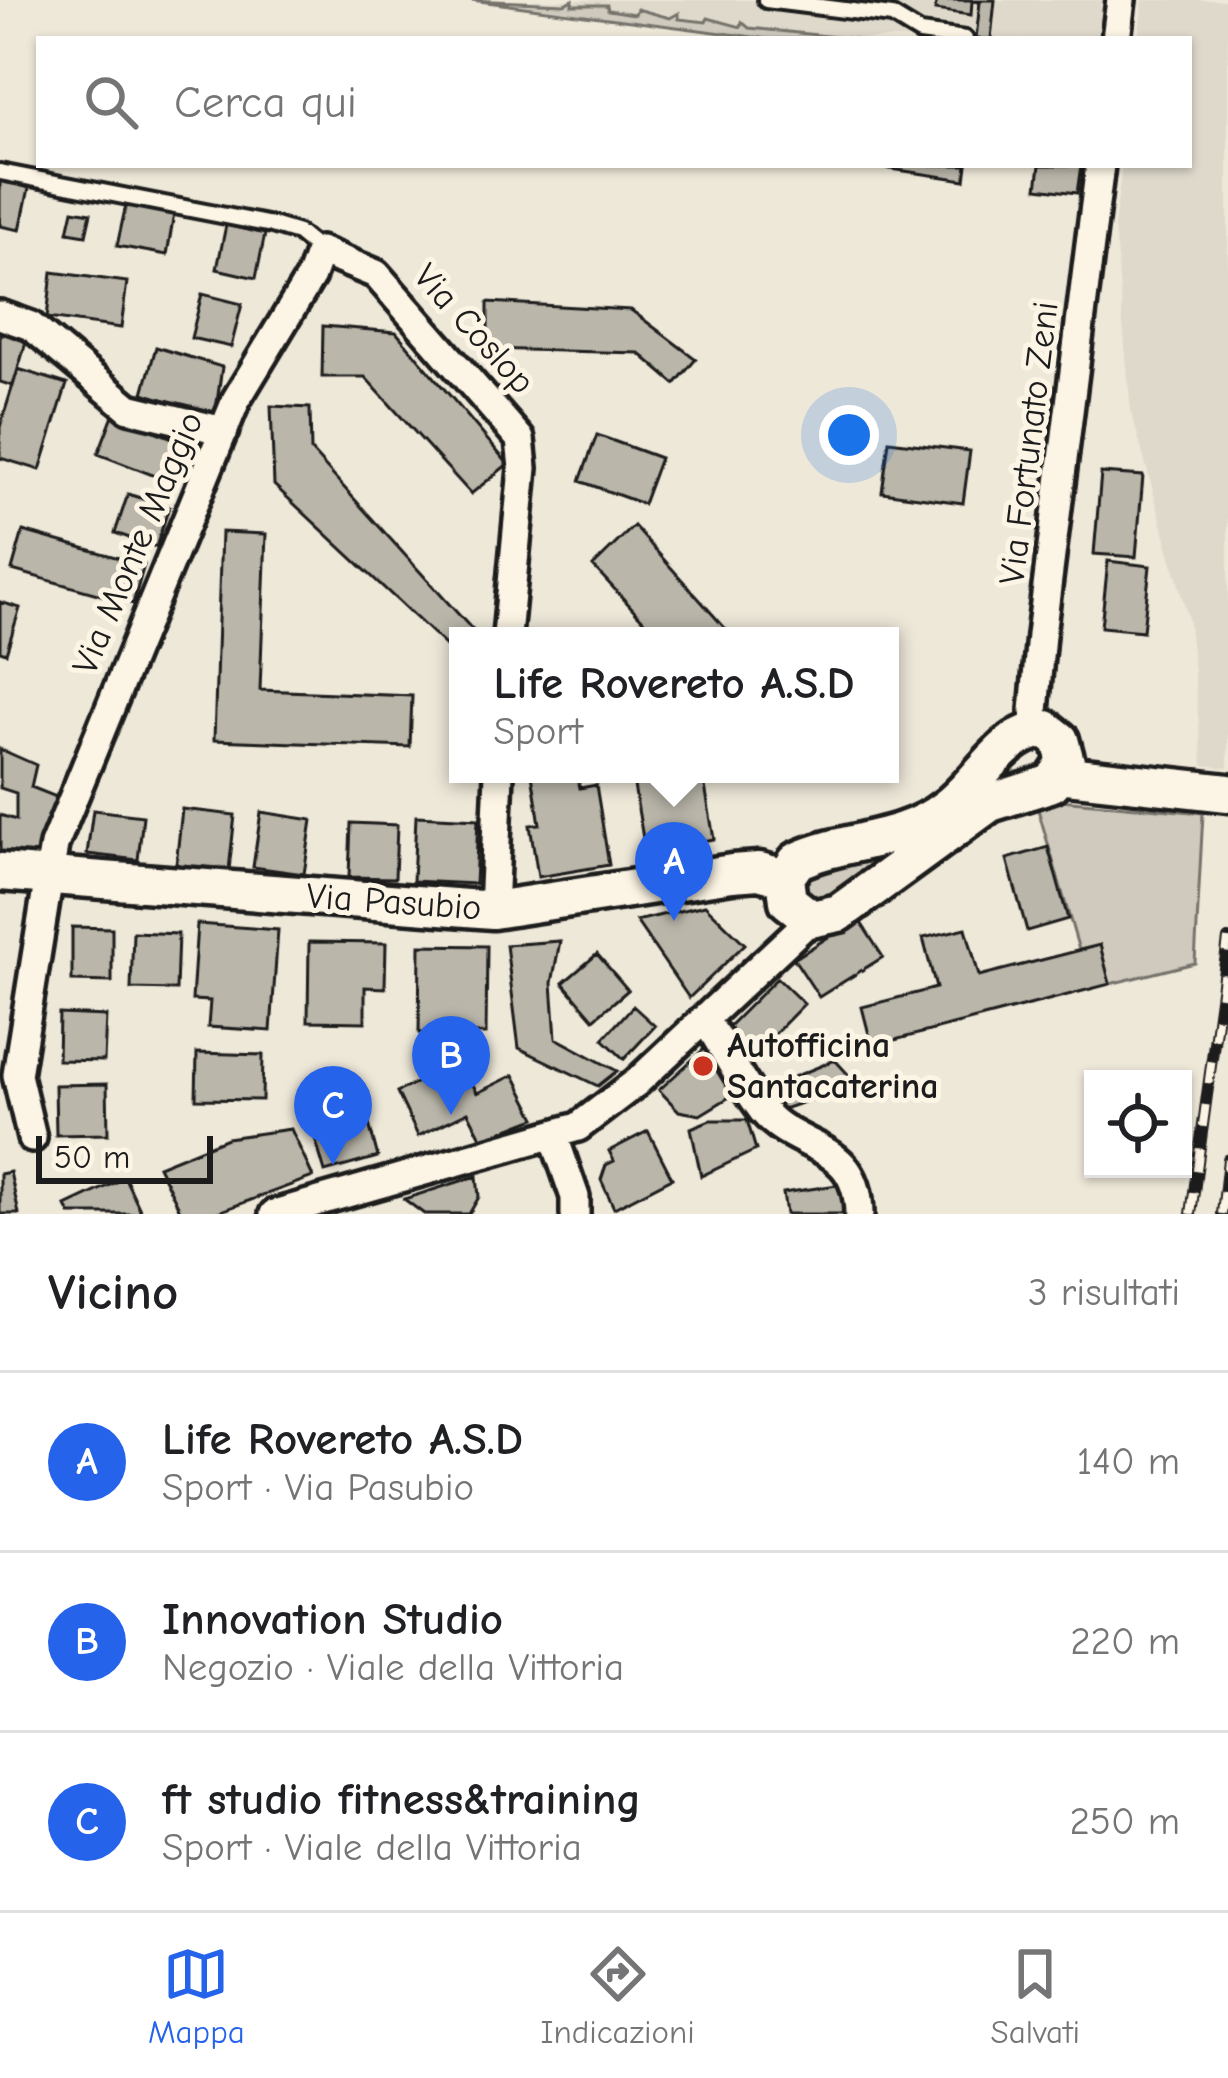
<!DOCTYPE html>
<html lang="it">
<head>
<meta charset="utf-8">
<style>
  body { margin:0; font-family:"Comic Neue",sans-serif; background:#f2f2f2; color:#202124 }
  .controls { position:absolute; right:36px; bottom:36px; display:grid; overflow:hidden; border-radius:0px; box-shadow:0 3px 9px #0004 }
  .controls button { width:108px; height:108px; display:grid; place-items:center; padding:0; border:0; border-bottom:3px solid #e0e0e0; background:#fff; color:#202124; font:60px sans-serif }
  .scale { position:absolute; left:36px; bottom:30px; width:177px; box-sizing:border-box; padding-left:12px; border:6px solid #1c1c1c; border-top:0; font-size:33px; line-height:42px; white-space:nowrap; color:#1c1c1c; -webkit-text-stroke:9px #fcf5e5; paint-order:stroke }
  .you { position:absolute; left:849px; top:435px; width:42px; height:42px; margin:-30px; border:9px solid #fff; border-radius:50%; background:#1a73e8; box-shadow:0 0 0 18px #1a73e833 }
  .badge { display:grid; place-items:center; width:78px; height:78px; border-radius:50%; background:#2563eb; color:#fff; font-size:39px; font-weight:700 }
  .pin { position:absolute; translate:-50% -99px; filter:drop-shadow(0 3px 6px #0008) }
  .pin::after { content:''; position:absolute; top:63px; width:42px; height:36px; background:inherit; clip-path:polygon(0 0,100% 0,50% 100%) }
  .popup { position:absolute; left:449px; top:627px; width:450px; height:156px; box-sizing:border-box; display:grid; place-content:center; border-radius:0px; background:#fff; filter:drop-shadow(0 3px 9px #0005); font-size:39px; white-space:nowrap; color:#757577 }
  .popup b { font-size:45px; color:#202124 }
  .popup::after { content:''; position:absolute; left:50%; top:100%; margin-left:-24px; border:24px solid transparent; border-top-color:#fff }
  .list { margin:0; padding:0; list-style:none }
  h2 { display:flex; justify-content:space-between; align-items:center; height:156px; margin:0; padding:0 48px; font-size:51px }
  h2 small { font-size:39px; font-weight:400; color:#757577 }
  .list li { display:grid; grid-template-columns:78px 1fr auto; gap:36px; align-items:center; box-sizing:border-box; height:180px; padding:0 48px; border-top:3px solid #e0e0e0 }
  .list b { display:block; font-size:45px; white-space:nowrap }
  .list p { margin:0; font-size:39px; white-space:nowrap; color:#757577 }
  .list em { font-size:39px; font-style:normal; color:#757577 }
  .icon { flex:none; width:66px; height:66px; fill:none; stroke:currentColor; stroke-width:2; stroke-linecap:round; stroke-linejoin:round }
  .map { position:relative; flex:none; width:1228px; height:1214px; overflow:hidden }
  .search { position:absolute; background:#fff; box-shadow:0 3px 9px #0004; left:36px; right:36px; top:36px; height:132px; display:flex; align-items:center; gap:30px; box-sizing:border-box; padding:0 42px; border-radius:0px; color:#757577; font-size:45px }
  .sheet { height:696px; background:#fff }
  nav { display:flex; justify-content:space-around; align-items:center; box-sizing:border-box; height:168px; border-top:3px solid #e0e0e0; background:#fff; font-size:33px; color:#757577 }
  nav a { display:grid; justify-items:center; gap:6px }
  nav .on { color:#2563eb }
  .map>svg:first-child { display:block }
  .built { fill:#ded9cb }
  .green { fill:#cfcabd; stroke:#76736c; stroke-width:3 }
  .building { fill:#bab6aa; stroke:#1c1c1c; stroke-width:3 }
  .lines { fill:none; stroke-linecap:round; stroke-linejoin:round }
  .lane-casing { stroke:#1c1c1c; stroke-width:22 }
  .street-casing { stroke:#1c1c1c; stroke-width:36 }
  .secondary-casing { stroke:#1c1c1c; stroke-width:45 }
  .lane { stroke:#fcf5e5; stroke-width:14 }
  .street { stroke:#fcf5e5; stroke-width:27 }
  .secondary { stroke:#fcf5e5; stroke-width:36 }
  .rail-casing { stroke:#1c1c1c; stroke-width:12 }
  .rail { stroke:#fcf5e5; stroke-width:8; stroke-dasharray:22; stroke-linecap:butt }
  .poi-dot { fill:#c8321e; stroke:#fcf5e5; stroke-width:4.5 }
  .labels { text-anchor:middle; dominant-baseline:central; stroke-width:10; stroke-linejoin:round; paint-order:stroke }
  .street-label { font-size:36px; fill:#1c1c1c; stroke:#fcf5e5 }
  .poi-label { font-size:36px; font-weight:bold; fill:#1c1c1c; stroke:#fcf5e5; text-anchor:start }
</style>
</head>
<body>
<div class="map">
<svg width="1228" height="1214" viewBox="0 0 1228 1214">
  <rect width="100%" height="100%" fill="#eee8d9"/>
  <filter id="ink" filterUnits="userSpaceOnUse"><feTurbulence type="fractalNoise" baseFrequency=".00833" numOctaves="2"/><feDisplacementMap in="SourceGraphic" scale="24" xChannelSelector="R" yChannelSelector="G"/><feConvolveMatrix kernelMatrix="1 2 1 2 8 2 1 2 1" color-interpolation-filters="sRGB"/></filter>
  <g filter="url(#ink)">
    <!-- built -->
    <path class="built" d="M 471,0 L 1102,0 L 1098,39 L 769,39 Z
      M 1143,0 L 1228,0 L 1228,768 L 1203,765 L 1189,622 L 1131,411 L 1114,227 L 1122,165 L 1189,165 L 1189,39 L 1138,39 Z"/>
    <!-- green -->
    <path class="green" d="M 471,0 L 564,4 L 573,0 L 572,5 L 607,5 L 608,10 L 635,14 L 637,9 L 670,18 L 679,13 L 679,19 L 706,22 L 708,18 L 741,27 L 742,22 L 749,28 L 856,39 L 768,39 Z
      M 1060,800 L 1203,813 L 1195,963 L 1110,984 L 1100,945 L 1079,950 L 1037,806 Z
      M 921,837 L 833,899 L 805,899 L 799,881 L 806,873 Z"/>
    <!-- building -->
    <path class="building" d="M 937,0 L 995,0 L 991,39 L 976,39 L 980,2 L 972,1 L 971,15 L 935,10 Z
      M 864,165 L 967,165 L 965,180 Z
      M 1040,165 L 1081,165 L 1077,193 L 1037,188 Z
      M 0,179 L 29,188 L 20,230 L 0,226 Z
      M 126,205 L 174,214 L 167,255 L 117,246 Z
      M 73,210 L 91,213 L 86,235 L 68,232 Z
      M 226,225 L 265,234 L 256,278 L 217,269 Z
      M 52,272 L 127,282 L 121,328 L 47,318 Z
      M 202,294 L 242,304 L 231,347 L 191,338 Z
      M 488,302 L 631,310 L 696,359 L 675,384 L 639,353 L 488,349 Z
      M 0,324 L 29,332 L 13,386 L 0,382 Z
      M 323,326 L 396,332 L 508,464 L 471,494 L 365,377 L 322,377 Z
      M 156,347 L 222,367 L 215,416 L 143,393 Z
      M 18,369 L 67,384 L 40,470 L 0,458 L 0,427 Z
      M 271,406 L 310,408 L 311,451 L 478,636 L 458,636 L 458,657 L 274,485 Z
      M 113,415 L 191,445 L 176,484 L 98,454 Z
      M 597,435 L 660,458 L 643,504 L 580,481 Z
      M 889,441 L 970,451 L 963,503 L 882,492 Z
      M 1101,473 L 1143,476 L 1136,557 L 1094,554 Z
      M 128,494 L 169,507 L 156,547 L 115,533 Z
      M 634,526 L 732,636 L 658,636 L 593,566 Z
      M 23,531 L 144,565 L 133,604 L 12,570 Z
      M 221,532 L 266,534 L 260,690 L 412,696 L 410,747 L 214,740 Z
      M 1108,561 L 1150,566 L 1143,631 L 1101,627 Z
      M 0,602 L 20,608 L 6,653 L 0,651 Z
      M 0,749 L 36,765 L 31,787 L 59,798 L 36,860 L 0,853 L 0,815 L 16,820 L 16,793 L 0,788 Z
      M 532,774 L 577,774 L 580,788 L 596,785 L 609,865 L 538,877 L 530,825 L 540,824 Z
      M 632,774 L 703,774 L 714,839 L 645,850 Z
      M 182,809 L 235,815 L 229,870 L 176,865 Z
      M 93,810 L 143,816 L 138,860 L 87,854 Z
      M 261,812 L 312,820 L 304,874 L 253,867 Z
      M 416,816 L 478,819 L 475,884 L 413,881 Z
      M 351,823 L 397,825 L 395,878 L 349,877 Z
      M 1048,847 L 1068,919 L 1027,931 L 1007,859 Z
      M 705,905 L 745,944 L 689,998 L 636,921 Z
      M 858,918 L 883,957 L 819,997 L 794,959 Z
      M 197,924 L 278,930 L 271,1031 L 208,1027 L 210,1001 L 192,1000 Z
      M 72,927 L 112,928 L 112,982 L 72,981 Z
      M 966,928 L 979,976 L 1100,945 L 1110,984 L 872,1046 L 862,1007 L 936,988 L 923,938 Z
      M 133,932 L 178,934 L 176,990 L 131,989 Z
      M 560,941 L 552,983 L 556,1038 L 617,1071 L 598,1086 L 519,1048 L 506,945 Z
      M 309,942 L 386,943 L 385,988 L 365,987 L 365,1022 L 308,1021 Z
      M 420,945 L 487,946 L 486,1034 L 419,1033 Z
      M 597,954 L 628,990 L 594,1019 L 563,983 Z
      M 777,978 L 804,1004 L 740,1069 L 719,1036 Z
      M 633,1006 L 655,1026 L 624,1059 L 603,1039 Z
      M 59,1014 L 106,1016 L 104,1061 L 58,1060 Z
      M 715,1039 L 746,1087 L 700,1115 L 679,1111 L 659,1090 Z
      M 197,1053 L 263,1055 L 262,1100 L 196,1099 Z
      M 835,1060 L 857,1084 L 772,1113 L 757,1092 Z
      M 462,1062 L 477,1093 L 514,1075 L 536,1118 L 482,1139 L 468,1112 L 418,1136 L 397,1092 Z
      M 107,1084 L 108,1134 L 56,1135 L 55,1085 Z
      M 366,1113 L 378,1157 L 325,1172 L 312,1128 Z
      M 710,1120 L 747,1120 L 756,1150 L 701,1176 L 691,1128 Z
      M 291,1129 L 313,1177 L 213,1214 L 182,1214 L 158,1166 L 227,1138 Z
      M 648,1131 L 672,1178 L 614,1208 L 601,1180 L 606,1165 L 614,1161 L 609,1151 Z
      M 10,1172 L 19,1214 L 0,1214 L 0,1174 Z
      M 477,1176 L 479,1197 L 469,1214 L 424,1214 L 404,1199 Z
      M 125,1178 L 142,1214 L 70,1214 L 66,1206 Z
      M 851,1183 L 855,1214 L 786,1214 L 783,1193 Z"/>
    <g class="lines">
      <defs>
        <path id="lane" d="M 766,0 L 892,16 L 920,33 L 965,39
          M 0,172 L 272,225 L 298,233 L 320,251"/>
        <path id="street" d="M 1116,39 L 1121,0
          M 0,315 L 31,326 L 129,408 L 224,431
          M 1038,729 L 1034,711 L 1041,635 L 1100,165
          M 493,910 L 499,774
          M 713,1032 C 729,1058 744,1087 763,1111 C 798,1153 858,1140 859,1214
          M 554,1137 L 575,1197 L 575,1214
          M 32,1138 L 17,1075 L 54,845 L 236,400 L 311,276 L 320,251 L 376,274 L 520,439 L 523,468 L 507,636
          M 274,1214 L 578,1127 L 637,1082 L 811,919"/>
        <path id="secondary" d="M 1046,729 L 1060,740 L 1066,762 L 1052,783 L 990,803 L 839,913 L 811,919 L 788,901 L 785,878 L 797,861 C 847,838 900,844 946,808 C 980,783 1003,732 1046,729 Z
          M 1058,774 L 1228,793
          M 0,872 L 493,910 L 732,873 L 759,871 L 785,878"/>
      </defs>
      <!-- lane casing -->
      <use href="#lane" class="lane-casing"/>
      <!-- street casing -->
      <use href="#street" class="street-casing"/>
      <!-- secondary casing -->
      <use href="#secondary" class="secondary-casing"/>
      <!-- lane -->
      <use href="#lane" class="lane"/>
      <!-- street -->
      <use href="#street" class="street"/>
      <!-- secondary -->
      <use href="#secondary" class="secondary"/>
      <defs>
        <path id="rail" d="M 1191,1214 L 1228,939
          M 1222,1214 L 1228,1159"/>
      </defs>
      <!-- rail casing -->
      <use href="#rail" class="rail-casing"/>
      <!-- rail -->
      <use href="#rail" class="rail"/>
    </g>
  </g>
  <!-- markers -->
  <circle class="poi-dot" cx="703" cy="1066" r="12"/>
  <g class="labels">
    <!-- street labels -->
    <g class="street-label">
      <text transform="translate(474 329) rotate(48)">Via Coslop</text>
      <text transform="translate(1029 443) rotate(-83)">Via Fortunato Zeni</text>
      <text transform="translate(138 543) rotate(-67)">Via Monte Maggio</text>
      <text transform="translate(394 902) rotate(4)">Via Pasubio</text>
    </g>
    <!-- poi labels -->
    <g class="poi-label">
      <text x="727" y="1045">Autofficina<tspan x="727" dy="41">Santacaterina</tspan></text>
    </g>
  </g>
</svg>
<div class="controls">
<button><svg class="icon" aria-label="locate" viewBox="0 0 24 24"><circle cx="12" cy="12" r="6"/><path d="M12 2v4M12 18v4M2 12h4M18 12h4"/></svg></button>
</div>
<div class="scale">50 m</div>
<div class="you"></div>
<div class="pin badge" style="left:674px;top:921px">A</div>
<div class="popup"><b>Life Rovereto A.S.D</b>Sport</div>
<div class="pin badge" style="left:451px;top:1115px">B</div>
<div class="pin badge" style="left:333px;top:1165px">C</div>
<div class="search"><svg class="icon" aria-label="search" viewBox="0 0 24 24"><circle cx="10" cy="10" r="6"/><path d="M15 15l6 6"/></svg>Cerca qui</div>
</div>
<section class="sheet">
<h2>Vicino<small>3 risultati</small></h2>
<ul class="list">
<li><span class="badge">A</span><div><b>Life Rovereto A.S.D</b><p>Sport · Via Pasubio</p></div><em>140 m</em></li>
<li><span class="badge">B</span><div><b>Innovation Studio</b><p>Negozio · Viale della Vittoria</p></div><em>220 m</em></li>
<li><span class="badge">C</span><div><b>ft studio fitness&amp;training</b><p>Sport · Viale della Vittoria</p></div><em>250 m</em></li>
</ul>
</section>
<nav>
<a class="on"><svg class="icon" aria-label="map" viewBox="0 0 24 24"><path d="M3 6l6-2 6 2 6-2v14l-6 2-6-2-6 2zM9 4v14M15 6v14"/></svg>Mappa</a>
<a><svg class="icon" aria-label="directions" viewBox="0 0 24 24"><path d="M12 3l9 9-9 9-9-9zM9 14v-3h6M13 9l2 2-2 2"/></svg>Indicazioni</a>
<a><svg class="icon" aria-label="saved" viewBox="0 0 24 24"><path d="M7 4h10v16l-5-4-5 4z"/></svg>Salvati</a>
</nav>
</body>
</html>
